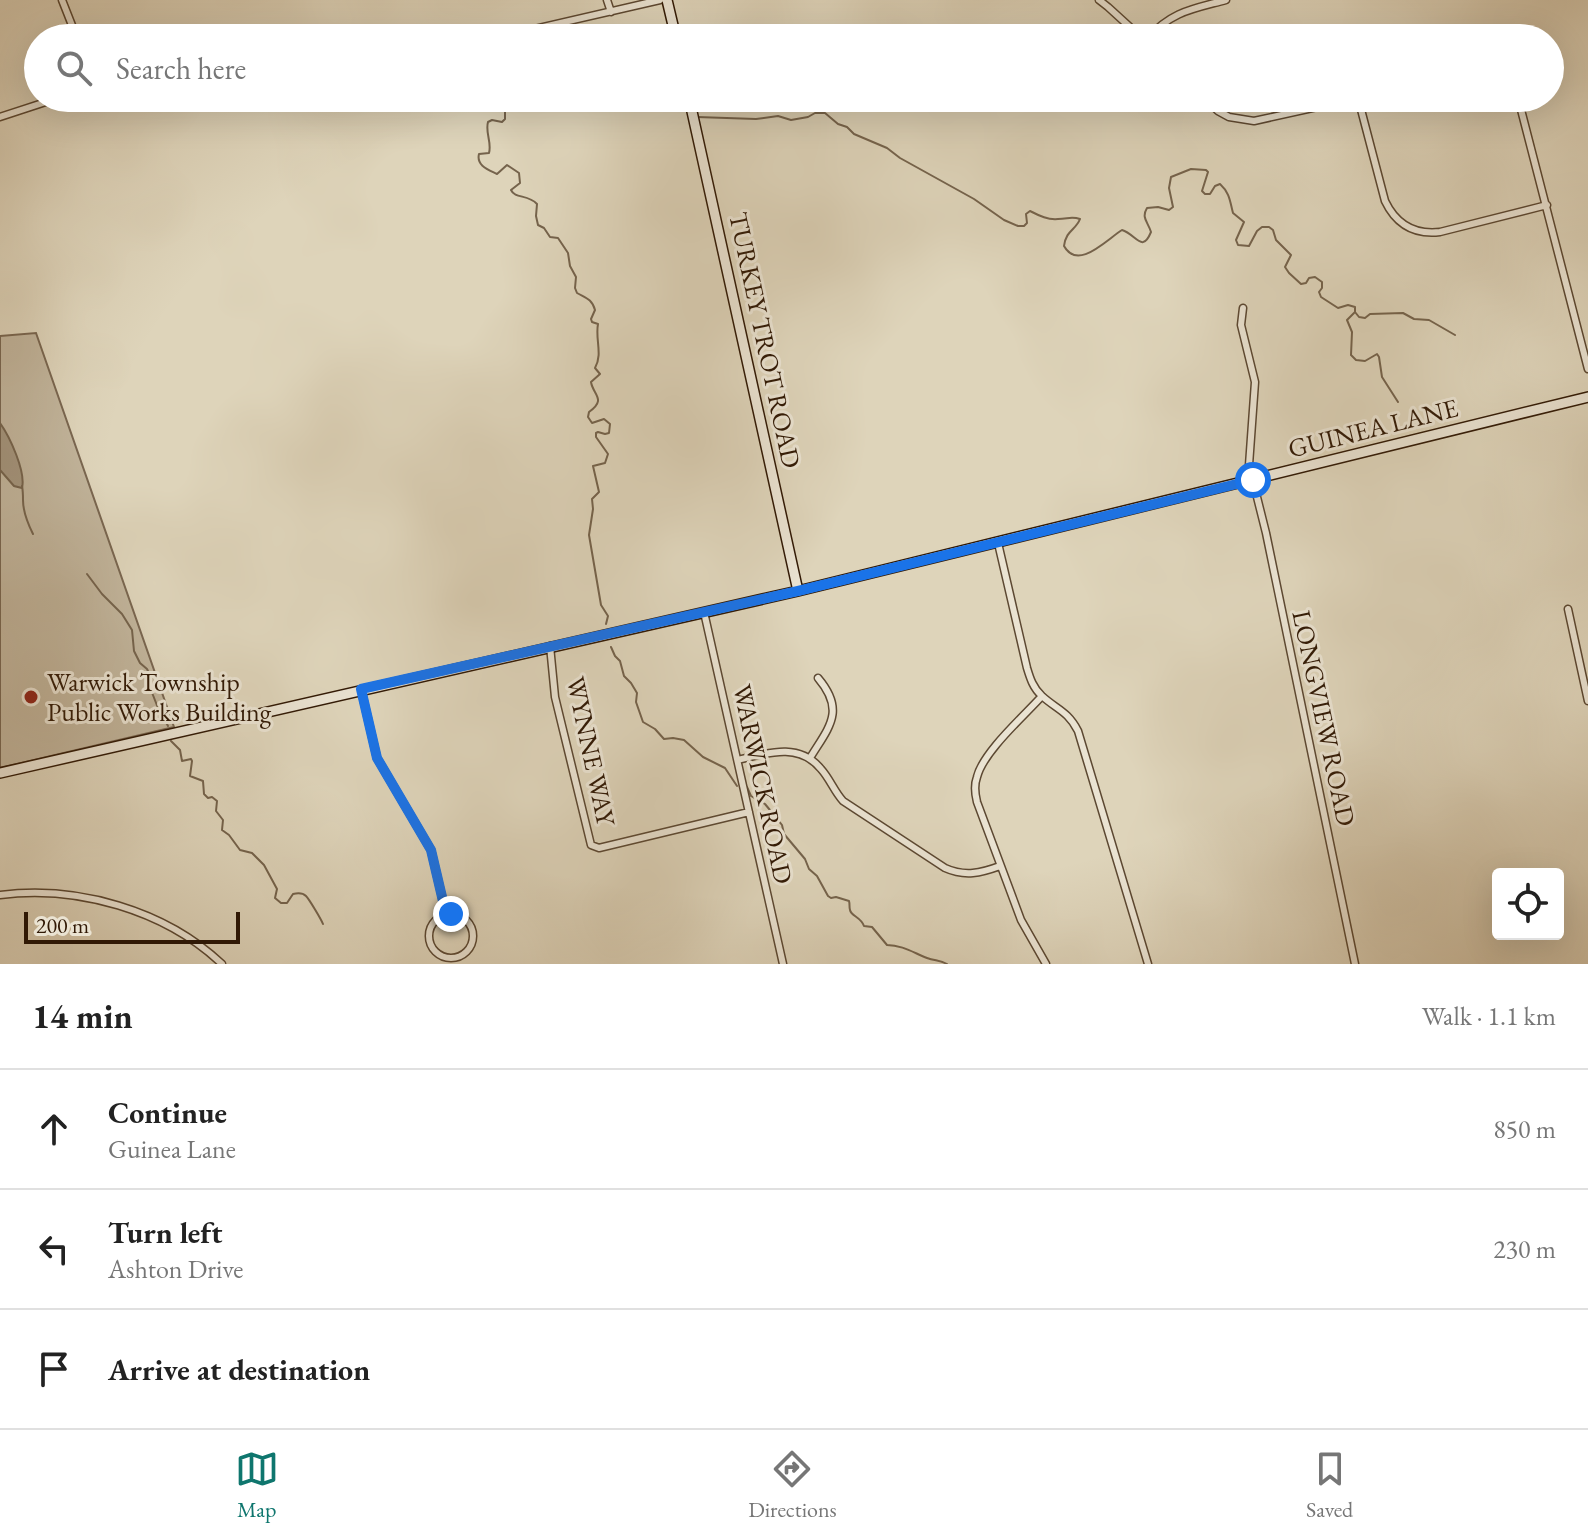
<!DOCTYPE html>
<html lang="en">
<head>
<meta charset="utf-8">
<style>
  body { margin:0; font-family:"EB Garamond",serif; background:#f6f6f6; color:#222 }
  .controls { position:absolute; right:24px; bottom:24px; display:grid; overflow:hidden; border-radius:8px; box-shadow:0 8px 32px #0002 }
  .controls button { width:72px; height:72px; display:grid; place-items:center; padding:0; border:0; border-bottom:2px solid #e0e0e0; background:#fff; color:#222; font:40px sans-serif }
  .scale { position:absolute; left:24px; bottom:20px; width:216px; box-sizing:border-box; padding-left:8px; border:4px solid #311905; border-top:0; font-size:22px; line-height:28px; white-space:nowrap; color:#311905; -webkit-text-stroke:6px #eae3d2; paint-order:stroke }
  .stop { position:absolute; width:24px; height:24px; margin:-18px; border:6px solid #1a73e8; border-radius:50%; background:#fff }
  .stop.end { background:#1a73e8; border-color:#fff; box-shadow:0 2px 8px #0008 }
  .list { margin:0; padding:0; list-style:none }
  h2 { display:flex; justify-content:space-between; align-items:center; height:104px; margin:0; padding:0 32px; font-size:34px }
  h2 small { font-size:26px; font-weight:400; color:#767676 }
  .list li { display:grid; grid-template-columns:52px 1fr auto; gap:24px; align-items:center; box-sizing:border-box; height:120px; padding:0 32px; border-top:2px solid #e0e0e0 }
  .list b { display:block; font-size:30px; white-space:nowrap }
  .list p { margin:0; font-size:26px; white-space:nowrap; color:#767676 }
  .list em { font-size:26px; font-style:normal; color:#767676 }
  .icon { flex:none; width:44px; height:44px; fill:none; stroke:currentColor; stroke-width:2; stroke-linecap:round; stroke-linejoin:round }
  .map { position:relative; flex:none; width:1588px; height:964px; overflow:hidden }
  .search { position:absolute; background:#fff; box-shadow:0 8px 32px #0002; left:24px; right:24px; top:24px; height:88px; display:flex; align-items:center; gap:20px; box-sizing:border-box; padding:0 28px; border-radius:44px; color:#767676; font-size:30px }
  .sheet { height:464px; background:#fff }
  nav { display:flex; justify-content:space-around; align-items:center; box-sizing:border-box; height:112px; border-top:2px solid #e0e0e0; background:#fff; font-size:22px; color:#767676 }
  nav a { display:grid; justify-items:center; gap:4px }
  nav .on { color:#0f766e }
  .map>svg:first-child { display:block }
  .green { fill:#c1b49b; stroke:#796650; stroke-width:2 }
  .water { fill:#a3947c; stroke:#75634c; stroke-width:2 }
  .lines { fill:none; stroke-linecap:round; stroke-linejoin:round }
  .stream { stroke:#75634c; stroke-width:2 }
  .street-casing { stroke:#5c4832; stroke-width:9 }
  .secondary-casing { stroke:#311905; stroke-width:12 }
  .street { stroke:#eae3d2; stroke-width:6 }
  .secondary { stroke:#eae3d2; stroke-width:9 }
  .route { stroke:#1a73e8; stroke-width:10 }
  .poi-dot { fill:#8f2418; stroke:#eae3d2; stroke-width:3 }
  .labels { text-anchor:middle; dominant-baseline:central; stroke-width:6; stroke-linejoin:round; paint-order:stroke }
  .street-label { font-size:26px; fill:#311905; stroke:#eae3d2 }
  .poi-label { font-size:26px; fill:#311905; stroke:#eae3d2; text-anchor:start }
</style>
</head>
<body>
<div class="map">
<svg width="1588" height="964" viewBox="0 0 1588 964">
  <rect width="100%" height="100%" fill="#ded4ba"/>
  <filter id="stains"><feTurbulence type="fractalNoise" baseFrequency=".0025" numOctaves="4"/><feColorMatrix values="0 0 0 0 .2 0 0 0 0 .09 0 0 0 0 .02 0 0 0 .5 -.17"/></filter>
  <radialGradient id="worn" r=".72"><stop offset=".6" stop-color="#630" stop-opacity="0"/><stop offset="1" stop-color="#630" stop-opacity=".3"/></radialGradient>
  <!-- green -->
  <path class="green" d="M 36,333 L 174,727 L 0,768 L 0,336 Z"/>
  <!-- water -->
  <path class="water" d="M 0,423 C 10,437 26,472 22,488 L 14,486 L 0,470 Z"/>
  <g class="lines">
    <!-- stream -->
    <path class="stream" d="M 484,98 L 494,105 L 505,108 L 505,119 L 502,122 L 492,120 L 488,122 C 485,133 492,142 489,153 L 479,154 C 476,166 489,170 497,174 L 507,165 L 519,173 L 520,183 L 511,190 C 515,199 528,194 537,204 L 536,216 L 538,225 L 544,228 L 550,237 L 558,238 L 568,253 L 570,266 L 576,277 L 575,288 L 577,293 C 586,298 592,299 595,310 L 591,319 L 592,322 L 598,324 C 595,339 603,354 595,368 L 600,374 L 591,382 C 593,395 607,399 589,412 L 588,417 L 592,423 L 604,419 L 610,424 L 609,433 L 605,434 L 598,432 L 596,433 L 596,437 L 608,454 L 605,463 L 593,466 L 599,492 L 592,499 L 593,509 L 589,535 L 601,605 L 608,616 L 606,624
      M 697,117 L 756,119 L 778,116 L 791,120 L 808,117 L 815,113 L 825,113 L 838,124 L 847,127 L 854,134 L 887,148 L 900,158 L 974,199 L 1004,220 L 1018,226 L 1024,226 L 1027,223 L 1026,214 L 1030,211 C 1040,216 1048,220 1058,219 C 1068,219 1071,216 1080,219 C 1076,230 1066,230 1064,246 C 1078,271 1106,240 1122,230 C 1136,234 1142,254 1151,232 C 1148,222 1141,218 1147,208 L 1158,207 L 1169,210 L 1173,207 L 1169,188 L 1171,177 L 1191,169 L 1206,170 L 1208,172 L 1202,191 L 1205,194 L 1210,194 L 1215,186 L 1220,184 C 1230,193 1230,202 1233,213 L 1244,222 L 1236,240 L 1238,245 L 1249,246 L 1257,231 L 1262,227 L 1269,227 L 1273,230 L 1276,240 L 1291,255 L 1285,267 L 1289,273 L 1301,284 L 1306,283 L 1309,278 L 1315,277 L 1322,282 L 1322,288 L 1319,292 L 1321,297 L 1338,308 L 1348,305 L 1355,307 L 1355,312 L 1347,320 L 1352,332 L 1351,355 L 1356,360 L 1365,361 L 1377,354 L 1379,357 L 1382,377 L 1398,402
      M 1355,312 L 1359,317 L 1365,318 L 1370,314 L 1403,313 L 1414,319 L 1429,320 L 1455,335
      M 22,486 C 23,491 23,495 23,500 C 23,512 28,524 33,534
      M 87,574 L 102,594 L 122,614 L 132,630 L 134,651 L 140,663 L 147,669 L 151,677 L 151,690 L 158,708 L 168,726
      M 611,647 L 615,656 L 620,661 L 624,676 L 631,683 L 637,693 L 636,702 L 643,722 L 655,729 L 664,739 L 673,738 L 684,740 L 703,757 L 725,768 L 737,786
      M 171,741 L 180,750 L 182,761 L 191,759 L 192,761 L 190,776 L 203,781 L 204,794 L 208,798 L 212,797 L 217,801 L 216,811 L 223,820 L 222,830 L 229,835 L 240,850 L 252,853 L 264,865 L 277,889 L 275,898 L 281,903 L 287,903 L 293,894 C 297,893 302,892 306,896 C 309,899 321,919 323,924
      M 747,787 L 751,796 L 765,804 L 774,815 L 782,825 L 784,834 L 805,859 L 809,869 L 817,876 L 828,896 L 831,898 L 836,897 L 849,901 C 850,904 849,907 850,910 C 851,916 861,917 864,926 L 872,927 L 887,945 C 902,945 914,953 927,958 C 935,961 940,960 947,964"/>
    <defs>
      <path id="street" d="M 62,0 L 77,38
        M 607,0 L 611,12
        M 1099,0 L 1108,7 L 1142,38
        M 495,38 L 660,0
        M 1148,38 C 1172,11 1193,9 1226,0
        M 1204,98 L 1218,111 L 1229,117 L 1254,121 L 1358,98
        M 1358,98 L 1385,201 C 1396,224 1414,235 1440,232 L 1547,205
        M 1518,98 L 1588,369
        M 0,117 L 58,98
        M 1243,308 L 1241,325 L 1255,382 L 1249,465 L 1266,533 L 1355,964
        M 998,543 L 1027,668 C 1030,678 1033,688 1042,696 C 1056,709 1068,711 1078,731 L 1148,964
        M 1568,609 L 1588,701
        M 704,612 L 783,964
        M 550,646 L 555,697 L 591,845 L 599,848 L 749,812
        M 361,689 L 377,758 L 431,850 L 446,914
        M 1042,696 C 1024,716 983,752 977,777 C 974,785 975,794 977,802 L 1021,920 L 1046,964
        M 810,758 C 829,727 846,711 818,678
        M 738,760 C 767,753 799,742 821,769 C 830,779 834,791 843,801 L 945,868 C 965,877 981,873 1000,866
        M 0,895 C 77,885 165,910 222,964
        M429 936a22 22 0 1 1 44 0a22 22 0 1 1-44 0Z"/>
      <path id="secondary" d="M 667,0 L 676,38
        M 689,98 L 798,591
        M 0,773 L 798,591 L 1588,397"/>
    </defs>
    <!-- street casing -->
    <use href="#street" class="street-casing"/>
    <!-- secondary casing -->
    <use href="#secondary" class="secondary-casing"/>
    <!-- street -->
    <use href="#street" class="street"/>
    <!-- secondary -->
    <use href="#secondary" class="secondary"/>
  </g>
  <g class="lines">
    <!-- route -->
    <path class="route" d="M 451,914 L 446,914 L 431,850 L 377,758 L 361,689 L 798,591 L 1253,480"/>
  </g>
  <!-- markers -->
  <circle class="poi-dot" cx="31" cy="697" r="8"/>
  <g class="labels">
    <!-- street labels -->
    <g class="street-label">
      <text transform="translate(765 340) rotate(78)">TURKEY TROT ROAD</text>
      <text transform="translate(1373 428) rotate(-14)">GUINEA LANE</text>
      <text transform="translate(1324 718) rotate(78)">LONGVIEW ROAD</text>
      <text transform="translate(591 751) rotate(78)">WYNNE WAY</text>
      <text transform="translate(763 784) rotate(78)">WARWICK ROAD</text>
    </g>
    <!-- poi labels -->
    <g class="poi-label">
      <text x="47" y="682">Warwick Township<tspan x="47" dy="30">Public Works Building</tspan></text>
    </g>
  </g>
  <rect width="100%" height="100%" filter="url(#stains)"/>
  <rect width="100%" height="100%" fill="url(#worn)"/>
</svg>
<div class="controls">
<button><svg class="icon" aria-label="locate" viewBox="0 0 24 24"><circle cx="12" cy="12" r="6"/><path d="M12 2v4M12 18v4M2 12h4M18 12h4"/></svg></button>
</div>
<div class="scale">200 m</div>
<div class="stop" style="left:1253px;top:480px"></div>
<div class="stop end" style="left:451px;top:914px"></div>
<div class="search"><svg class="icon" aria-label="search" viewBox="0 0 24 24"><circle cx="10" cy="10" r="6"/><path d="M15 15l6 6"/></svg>Search here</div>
</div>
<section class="sheet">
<h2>14 min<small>Walk · 1.1 km</small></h2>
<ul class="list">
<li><svg class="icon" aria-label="ahead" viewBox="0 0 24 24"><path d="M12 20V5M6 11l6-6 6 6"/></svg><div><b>Continue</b><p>Guinea Lane</p></div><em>850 m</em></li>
<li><svg class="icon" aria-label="left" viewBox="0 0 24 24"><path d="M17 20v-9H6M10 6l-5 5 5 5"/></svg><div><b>Turn left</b><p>Ashton Drive</p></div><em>230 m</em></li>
<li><svg class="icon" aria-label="arrive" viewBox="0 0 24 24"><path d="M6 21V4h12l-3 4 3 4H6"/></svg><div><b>Arrive at destination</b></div></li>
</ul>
</section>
<nav>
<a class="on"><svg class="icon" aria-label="map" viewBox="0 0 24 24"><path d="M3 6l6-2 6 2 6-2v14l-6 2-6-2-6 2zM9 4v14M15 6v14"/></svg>Map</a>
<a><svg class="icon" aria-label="directions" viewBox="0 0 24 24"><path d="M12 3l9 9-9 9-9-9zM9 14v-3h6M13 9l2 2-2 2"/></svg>Directions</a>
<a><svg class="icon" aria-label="saved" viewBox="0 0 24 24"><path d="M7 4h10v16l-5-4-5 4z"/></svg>Saved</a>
</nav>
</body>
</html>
